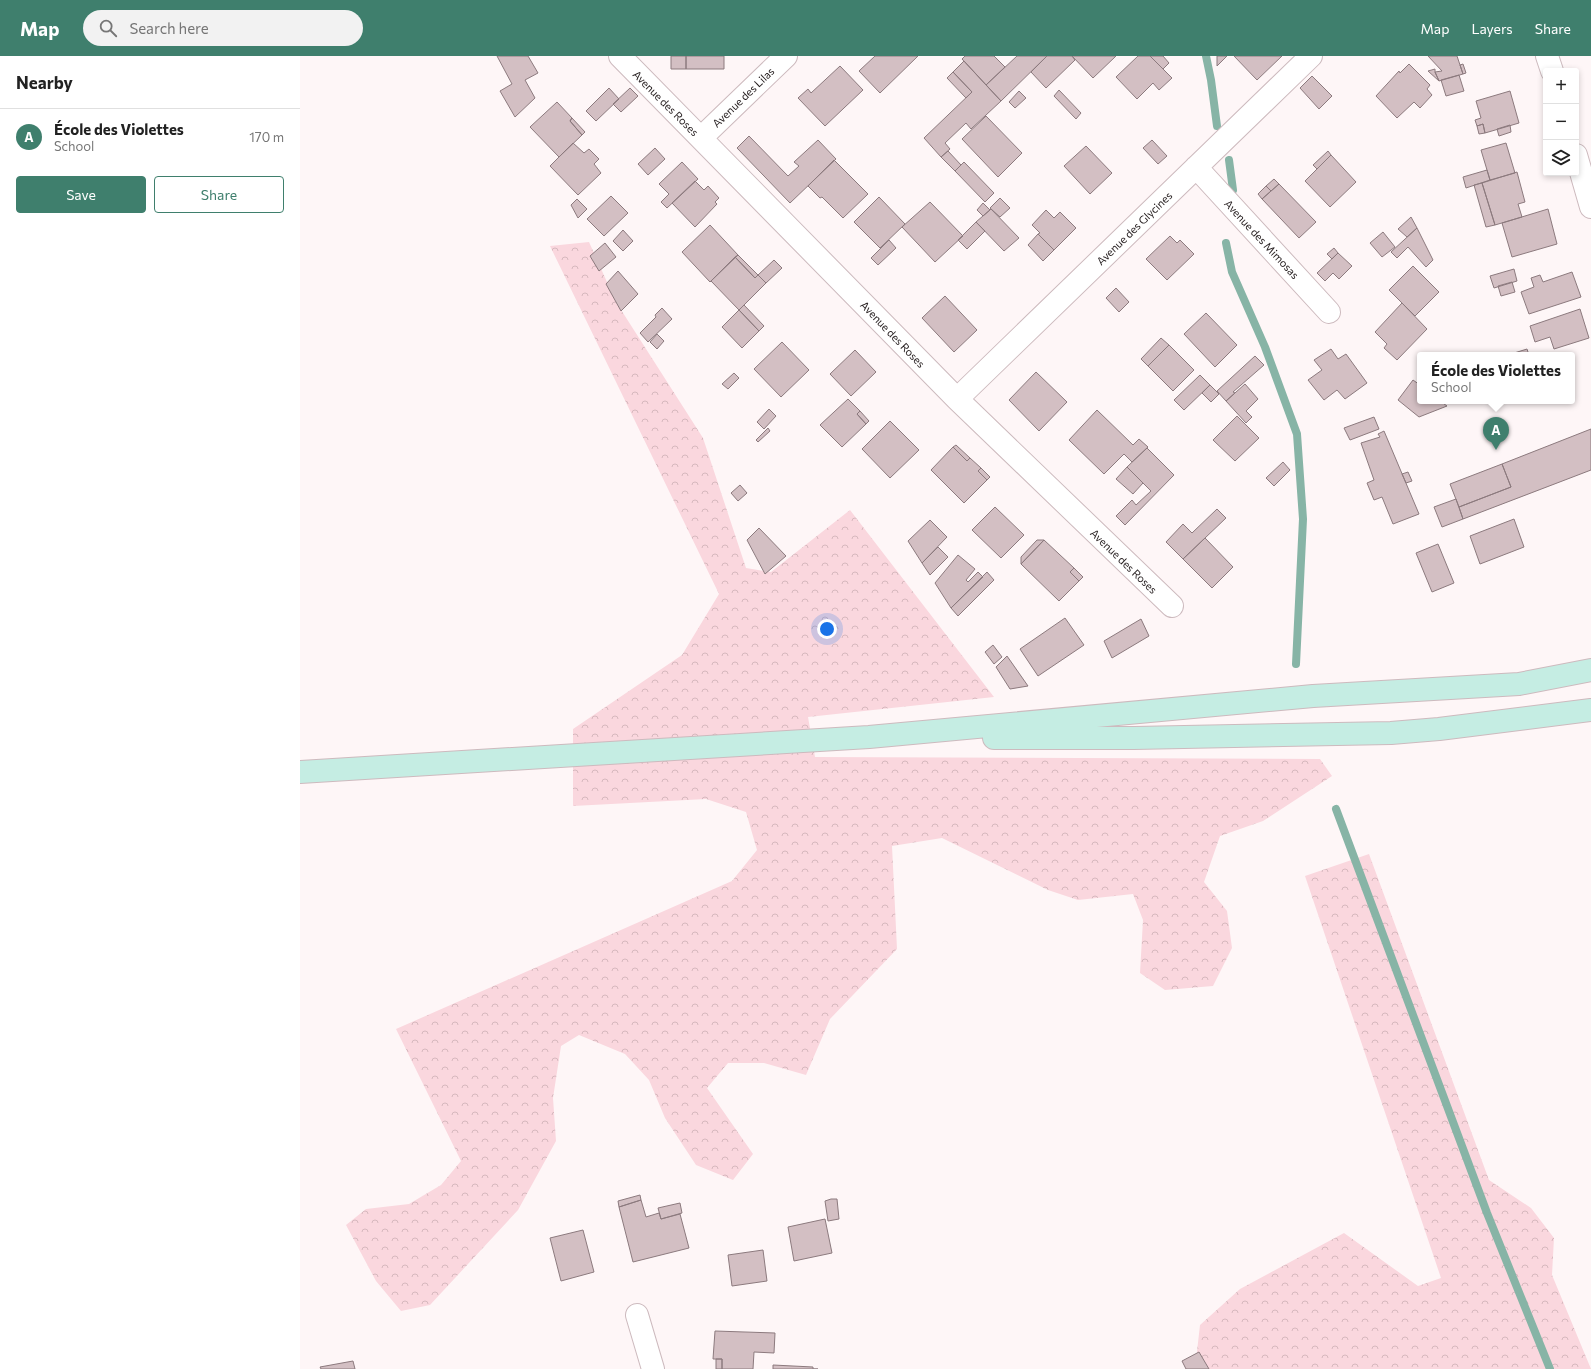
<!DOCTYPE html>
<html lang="en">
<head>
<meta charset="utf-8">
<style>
  body { margin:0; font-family:Commissioner,sans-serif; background:#f2f2f2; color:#222 }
  .controls { position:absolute; right:12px; top:12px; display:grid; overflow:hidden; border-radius:4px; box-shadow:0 2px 6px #0003 }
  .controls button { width:36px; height:36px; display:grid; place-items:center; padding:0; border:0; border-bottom:1px solid #e0e0e0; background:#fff; color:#222; font:20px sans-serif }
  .you { position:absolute; left:527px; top:573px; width:14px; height:14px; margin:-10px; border:3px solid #fff; border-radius:50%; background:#1a73e8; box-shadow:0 0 0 6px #1a73e833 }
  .badge { display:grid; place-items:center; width:26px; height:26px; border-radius:50%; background:#3f7f6d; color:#fff; font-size:13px; font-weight:700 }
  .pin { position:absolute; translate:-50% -33px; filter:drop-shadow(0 1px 2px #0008) }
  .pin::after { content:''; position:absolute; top:21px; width:14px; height:12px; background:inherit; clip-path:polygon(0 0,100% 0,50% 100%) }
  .popup { position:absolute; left:1117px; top:296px; width:158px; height:52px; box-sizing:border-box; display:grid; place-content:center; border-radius:4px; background:#fff; filter:drop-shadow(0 1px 3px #0005); font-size:13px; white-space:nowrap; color:#767676 }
  .popup b { font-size:15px; color:#222 }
  .popup::after { content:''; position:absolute; left:50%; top:100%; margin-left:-8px; border:8px solid transparent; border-top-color:#fff }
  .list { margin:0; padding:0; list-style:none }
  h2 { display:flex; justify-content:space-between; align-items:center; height:52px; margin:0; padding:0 16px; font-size:17px }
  h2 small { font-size:13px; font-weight:400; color:#767676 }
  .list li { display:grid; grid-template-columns:26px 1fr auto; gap:12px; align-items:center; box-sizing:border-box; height:56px; padding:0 16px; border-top:1px solid #e0e0e0 }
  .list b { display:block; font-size:15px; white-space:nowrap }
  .list p { margin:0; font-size:13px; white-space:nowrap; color:#767676 }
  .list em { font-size:13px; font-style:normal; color:#767676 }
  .actions { display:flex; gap:8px; padding:12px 16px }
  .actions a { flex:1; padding:9px 0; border:1px solid #3f7f6d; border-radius:4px; text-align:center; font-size:14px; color:#3f7f6d }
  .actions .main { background:#3f7f6d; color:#fff }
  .icon { flex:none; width:22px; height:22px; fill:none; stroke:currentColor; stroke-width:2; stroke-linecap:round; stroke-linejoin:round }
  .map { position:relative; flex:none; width:1291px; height:1313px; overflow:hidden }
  header { display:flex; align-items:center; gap:24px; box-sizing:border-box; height:56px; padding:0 20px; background:#3f7f6d; color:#fff }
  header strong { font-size:19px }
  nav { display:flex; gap:22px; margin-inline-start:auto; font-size:14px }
  .search { width:280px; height:36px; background:#f2f2f2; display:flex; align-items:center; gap:10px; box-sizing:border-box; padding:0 14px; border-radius:22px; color:#767676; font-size:15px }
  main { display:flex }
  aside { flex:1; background:#fff }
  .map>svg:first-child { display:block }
  .forest { fill:url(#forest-crowns) }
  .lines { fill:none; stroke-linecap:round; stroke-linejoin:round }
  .stream { stroke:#87b4a6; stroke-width:8 }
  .building { fill:#d3bfc3; stroke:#8c7a7e }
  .minor-casing { stroke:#cdbabe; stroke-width:24 }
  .secondary-casing { stroke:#cdbabe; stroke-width:24 }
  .minor { stroke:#fff; stroke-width:22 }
  .secondary { stroke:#c5ede3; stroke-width:22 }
  .labels { text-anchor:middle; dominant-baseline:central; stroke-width:3.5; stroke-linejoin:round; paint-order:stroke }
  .street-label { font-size:11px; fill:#241d1e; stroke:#fff }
</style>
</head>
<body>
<header>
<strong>Map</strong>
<div class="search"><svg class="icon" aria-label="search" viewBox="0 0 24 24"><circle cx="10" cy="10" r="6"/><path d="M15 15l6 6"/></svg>Search here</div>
<nav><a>Map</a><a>Layers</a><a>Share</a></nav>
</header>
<main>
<aside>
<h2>Nearby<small></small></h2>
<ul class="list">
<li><span class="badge">A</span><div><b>École des Violettes</b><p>School</p></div><em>170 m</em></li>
</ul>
<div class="actions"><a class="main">Save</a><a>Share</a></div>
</aside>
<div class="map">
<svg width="1291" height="1313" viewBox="0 0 1291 1313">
  <defs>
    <pattern id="forest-crowns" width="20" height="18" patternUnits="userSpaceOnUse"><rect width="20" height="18" fill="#fad7de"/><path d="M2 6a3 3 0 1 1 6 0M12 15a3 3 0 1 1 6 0" fill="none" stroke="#d6b8be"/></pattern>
  </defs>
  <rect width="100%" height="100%" fill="#fef6f7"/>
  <!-- forest -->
  <path class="forest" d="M 289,186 L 316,246 L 403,382 L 446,512 L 471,516 L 550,454 L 694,641 L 508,661 L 515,701 L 1020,703 L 1032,720 L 963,765 L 920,780 L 904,826 L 927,855 L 932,892 L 913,930 L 865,934 L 840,917 L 843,864 L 833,838 L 778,844 L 748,834 L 642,782 L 592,790 L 597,893 L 530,963 L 506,1019 L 464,1007 L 428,1007 L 407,1032 L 453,1098 L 433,1124 L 396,1109 L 365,1062 L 349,1024 L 325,998 L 279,979 L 261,990 L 253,1042 L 256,1085 L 218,1154 L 130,1249 L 101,1255 L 76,1225 L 46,1169 L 66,1153 L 109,1148 L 141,1129 L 161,1105 L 96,973 L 432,825 L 457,794 L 446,756 L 406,743 L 273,750 L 273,673 L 382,599 L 419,538 L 250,190 Z
    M 1069,798 L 1189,1124 L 1231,1152 L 1254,1182 L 1252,1219 L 1291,1313 L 895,1313 L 900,1269 L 940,1233 L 1044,1177 L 1118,1230 L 1141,1222 L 1005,820 Z"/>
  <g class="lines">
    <!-- stream -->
    <path class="stream" d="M 906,0 L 911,24 L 917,70
      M 929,104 L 933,134
      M 926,187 L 932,216 L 965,291 L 997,378 L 1003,463 L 996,608
      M 1036,753 L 1187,1157 L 1250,1313"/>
  </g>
  <!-- building -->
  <path class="building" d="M 197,0 L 228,0 L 238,17 L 225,24 L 235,42 L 215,61 L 200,35 L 212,28 Z
    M 371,0 L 386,0 L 386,13 L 371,13 Z
    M 386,0 L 424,0 L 424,13 L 386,13 Z
    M 575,0 L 618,0 L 580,37 L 559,15 Z
    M 665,0 L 694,0 L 705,11 L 686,29 L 662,3 Z
    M 717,0 L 747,0 L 701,45 L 686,29 Z
    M 747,0 L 772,0 L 775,4 L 746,32 L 731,16 Z
    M 772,0 L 816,0 L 793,22 Z
    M 838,0 L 850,0 L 872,22 L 859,34 L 853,27 L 837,43 L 816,21 Z
    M 850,0 L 863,0 L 869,7 L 863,13 Z
    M 917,0 L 927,0 L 917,10 Z
    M 934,0 L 982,0 L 957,24 Z
    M 1128,0 L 1157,0 L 1163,18 L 1139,25 L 1135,16 L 1142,15 Z
    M 664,5 L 701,45 L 671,73 L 666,67 L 645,87 L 650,93 L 641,101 L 624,82 L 672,36 L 653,16 Z
    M 1109,8 L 1130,29 L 1127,33 L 1132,39 L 1120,52 L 1114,46 L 1097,62 L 1076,40 L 1099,15 L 1100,17 Z
    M 1163,8 L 1166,17 L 1163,18 L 1160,9 Z
    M 540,10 L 563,34 L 525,70 L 498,42 L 508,33 L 511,37 Z
    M 1135,13 L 1135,16 L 1139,25 L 1128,15 Z
    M 653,16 L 672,36 L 666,42 L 647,22 Z
    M 1159,19 L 1164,35 L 1146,40 L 1141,24 Z
    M 1012,20 L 1032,40 L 1019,53 L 1000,32 Z
    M 309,32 L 319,43 L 296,65 L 286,55 Z
    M 330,32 L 338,40 L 321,56 L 313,48 Z
    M 759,34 L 781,57 L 776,63 L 754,40 Z
    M 719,35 L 726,42 L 715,52 L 709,46 Z
    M 1210,35 L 1219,67 L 1185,77 L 1183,68 L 1177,70 L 1175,64 L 1181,62 L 1176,45 Z
    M 257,46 L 272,62 L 270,65 L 282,79 L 259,101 L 230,71 Z
    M 686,60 L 722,97 L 698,121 L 662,83 Z
    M 272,62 L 285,76 L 282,79 L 270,65 Z
    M 1183,68 L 1185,77 L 1179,78 L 1177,70 Z
    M 1210,69 L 1211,76 L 1199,80 L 1197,73 Z
    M 449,80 L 488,120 L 499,110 L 494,106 L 518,84 L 536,103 L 490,147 L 437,92 Z
    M 852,84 L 867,100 L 858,108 L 843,92 Z
    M 273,87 L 284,97 L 289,93 L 299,103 L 294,108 L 301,117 L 278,139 L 250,110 Z
    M 1206,87 L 1215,117 L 1190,124 L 1181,94 Z
    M 786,90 L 812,117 L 790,138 L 764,110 Z
    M 355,92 L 365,103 L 348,119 L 338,108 Z
    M 648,95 L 661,109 L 655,115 L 641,101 Z
    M 1028,95 L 1031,99 L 1017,113 L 1013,109 Z
    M 1031,99 L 1056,126 L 1030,151 L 1005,125 Z
    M 534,104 L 568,138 L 543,162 L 522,141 L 520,142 L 508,130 Z
    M 382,106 L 398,123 L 367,152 L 361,146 L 369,138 L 359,128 Z
    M 664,106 L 694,137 L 685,146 L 655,115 Z
    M 1187,114 L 1190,124 L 1166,132 L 1163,121 Z
    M 1217,116 L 1225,146 L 1218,148 L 1222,161 L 1195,169 L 1182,127 Z
    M 974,123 L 979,128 L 971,135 L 966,130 Z
    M 395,125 L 404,134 L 408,130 L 419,142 L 415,146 L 417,148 L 395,171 L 372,147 Z
    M 1182,127 L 1195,169 L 1186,171 L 1174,129 Z
    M 979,128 L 1016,166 L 999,182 L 962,143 Z
    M 966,130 L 971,135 L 962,143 L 958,138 Z
    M 311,140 L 328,157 L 304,180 L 287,163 Z
    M 579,141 L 605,168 L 580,192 L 554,166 Z
    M 700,142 L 710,152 L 700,161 L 690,152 Z
    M 277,143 L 287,153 L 278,162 L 271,149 Z
    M 630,146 L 663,180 L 635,206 L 602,171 Z
    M 683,147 L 690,154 L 683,160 L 677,154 Z
    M 691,153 L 719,182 L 704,195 L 676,166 Z
    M 1248,153 L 1257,188 L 1212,201 L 1202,167 Z
    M 746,154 L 754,162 L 760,156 L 776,172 L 754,194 L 738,178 L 740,177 L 732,169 Z
    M 1111,161 L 1117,172 L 1107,181 L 1098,173 Z
    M 676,166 L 685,175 L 667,193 L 658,184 Z
    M 410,169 L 438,199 L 410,226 L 382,196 Z
    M 1117,172 L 1133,204 L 1126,211 L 1108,191 L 1097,202 L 1091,196 Z
    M 323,174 L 333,185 L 323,195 L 313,185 Z
    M 1083,176 L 1095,191 L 1082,201 L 1070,187 Z
    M 738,178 L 754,194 L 743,205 L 728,189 Z
    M 870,180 L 877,187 L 880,184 L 894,198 L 867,224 L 846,203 Z
    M 589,184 L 596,192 L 578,209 L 571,202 Z
    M 305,187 L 316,201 L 299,215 L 290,200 Z
    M 1034,192 L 1038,197 L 1032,203 L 1027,198 Z
    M 1038,197 L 1052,210 L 1039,223 L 1033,217 L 1025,225 L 1017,217 Z
    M 438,199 L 458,219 L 455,222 L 435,201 Z
    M 435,201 L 455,222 L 458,219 L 466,227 L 439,254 L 411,225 Z
    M 474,204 L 482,212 L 466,227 L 458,219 Z
    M 1113,210 L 1139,236 L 1115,260 L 1089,234 Z
    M 1214,213 L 1217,225 L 1194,232 L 1190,220 Z
    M 318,215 L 338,238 L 321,255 L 306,228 Z
    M 1272,216 L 1281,241 L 1229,258 L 1221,236 L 1234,231 L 1231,222 L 1240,219 L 1243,226 Z
    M 1212,226 L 1215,236 L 1201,240 L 1198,230 Z
    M 816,232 L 829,246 L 819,256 L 806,242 Z
    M 645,240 L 677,274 L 654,296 L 622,262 Z
    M 1102,247 L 1127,273 L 1097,304 L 1084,292 L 1087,288 L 1075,276 Z
    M 444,249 L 464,270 L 459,275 L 439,254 Z
    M 362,252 L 372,263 L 348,286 L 340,277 L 356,261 L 355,259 Z
    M 1280,253 L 1289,282 L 1254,293 L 1250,281 L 1235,286 L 1230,270 Z
    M 439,254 L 459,275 L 442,292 L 422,271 Z
    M 906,257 L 937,289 L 915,311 L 884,278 Z
    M 357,278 L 364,285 L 357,293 L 350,286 Z
    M 861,282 L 869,289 L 848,310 L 841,303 Z
    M 482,286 L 509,314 L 481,341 L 454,313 Z
    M 869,289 L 894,314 L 873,335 L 848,310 Z
    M 1031,293 L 1038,303 L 1046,298 L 1067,327 L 1045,343 L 1037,334 L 1024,344 L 1008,324 L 1022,314 L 1014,304 Z
    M 1227,293 L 1229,299 L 1211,299 L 1211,298 Z
    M 555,294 L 576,316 L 551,340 L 530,318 Z
    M 955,300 L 964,309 L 933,336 L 935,337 L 926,345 L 917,335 Z
    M 736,316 L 767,346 L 739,375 L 709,344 Z
    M 434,317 L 439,322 L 428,333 L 422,328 Z
    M 900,319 L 910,329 L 884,354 L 874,344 Z
    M 1113,324 L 1120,329 L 1120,345 L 1140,345 L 1147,350 L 1119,361 L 1098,344 Z
    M 945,328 L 958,343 L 946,355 L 952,361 L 946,367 L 926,345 Z
    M 910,329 L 919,338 L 911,346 L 902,337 Z
    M 548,343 L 560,355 L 557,358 L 566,368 L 542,391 L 520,369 Z
    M 469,353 L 476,360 L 464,373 L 457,366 Z
    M 797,354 L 833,389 L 839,383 L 848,391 L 832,406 L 824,398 L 804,418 L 769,384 Z
    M 560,355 L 569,365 L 566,368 L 557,358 Z
    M 937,360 L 959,382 L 935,405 L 913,384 Z
    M 1074,361 L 1079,373 L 1050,384 L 1044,372 Z
    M 590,365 L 619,394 L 590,422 L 562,393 Z
    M 468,372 L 470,375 L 458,386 L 456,384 Z
    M 1291,373 L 1291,414 L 1163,463 L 1159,451 L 1211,431 L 1202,408 Z
    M 1084,375 L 1119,458 L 1093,468 L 1082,441 L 1074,444 L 1067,427 L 1074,424 L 1061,387 L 1080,381 L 1078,378 Z
    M 656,389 L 670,402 L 667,405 L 653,391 Z
    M 653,391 L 667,405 L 670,402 L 681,412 L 678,415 L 687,424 L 664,447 L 631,414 Z
    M 847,392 L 874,419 L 825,469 L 816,460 L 832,444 L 836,449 L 851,435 L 827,411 Z
    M 983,406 L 990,414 L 974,430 L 966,422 Z
    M 1202,408 L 1211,431 L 1159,451 L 1150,428 Z
    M 827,411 L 843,427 L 833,438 L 816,423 Z
    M 681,412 L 690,421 L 687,424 L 678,415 Z
    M 1108,416 L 1112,425 L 1106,427 L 1102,418 Z
    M 440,429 L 447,437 L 438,445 L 431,437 Z
    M 1156,443 L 1163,463 L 1142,471 L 1134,451 Z
    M 695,451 L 724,479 L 701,502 L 672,474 Z
    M 917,453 L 926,462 L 883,503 L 866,486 L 883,468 L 892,477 Z
    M 1214,463 L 1224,491 L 1180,508 L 1170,480 Z
    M 630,464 L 647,481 L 622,507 L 608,485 Z
    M 459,472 L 486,500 L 465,518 L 447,484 Z
    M 905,482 L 933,511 L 912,532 L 883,503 Z
    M 737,484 L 744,484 L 721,508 L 721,501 Z
    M 744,484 L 774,512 L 770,516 L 779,525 L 759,545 L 721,508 Z
    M 1138,488 L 1154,527 L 1132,536 L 1116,497 Z
    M 638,491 L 648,501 L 630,519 L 622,507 Z
    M 658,499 L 675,513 L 666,524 L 668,526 L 678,516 L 683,521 L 651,552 L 635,527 Z
    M 774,512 L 783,521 L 779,525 L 770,516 Z
    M 687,516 L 694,524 L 658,560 L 651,552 Z
    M 765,562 L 784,589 L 738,620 L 720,593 Z
    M 841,563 L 849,580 L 812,602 L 804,585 Z
    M 693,589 L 702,601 L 694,608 L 685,596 Z
    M 707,600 L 728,630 L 710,633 L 696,611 Z
    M 340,1139 L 341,1144 L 319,1151 L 318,1145 Z
    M 531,1143 L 537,1143 L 539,1163 L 528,1165 L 525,1145 Z
    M 341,1144 L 346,1161 L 359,1157 L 361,1163 L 380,1158 L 389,1192 L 333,1206 L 319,1151 Z
    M 380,1147 L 382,1157 L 361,1163 L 358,1152 Z
    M 525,1163 L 532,1197 L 494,1205 L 488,1171 Z
    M 283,1174 L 294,1216 L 261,1225 L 250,1182 Z
    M 463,1194 L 467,1225 L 432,1230 L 428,1199 Z
    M 415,1275 L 475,1277 L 474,1297 L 454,1296 L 453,1313 L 422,1313 L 422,1303 L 413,1303 Z
    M 899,1296 L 909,1313 L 886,1313 L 882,1305 Z
    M 416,1303 L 422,1303 L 422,1313 L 416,1313 Z
    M 53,1305 L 55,1313 L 21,1313 L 20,1311 Z
    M 473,1309 L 513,1311 L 513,1313 L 518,1313 L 473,1313 Z"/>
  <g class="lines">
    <defs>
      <path id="minor" d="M 320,0 L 657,343 L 872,550
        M 1247,0 L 1252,15
        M 401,82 L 486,0
        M 1276,99 L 1291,151
        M 896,111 L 1029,256
        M 657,343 L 1011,0
        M 337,1259 L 353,1313"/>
      <path id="secondary" d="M 694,682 L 834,682 L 1091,677 L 1139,673 L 1291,654
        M 0,716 L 569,681 L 1013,640 L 1219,628 L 1291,614"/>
    </defs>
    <!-- minor casing -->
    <use href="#minor" class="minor-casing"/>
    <!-- secondary casing -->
    <use href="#secondary" class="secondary-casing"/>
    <!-- minor -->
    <use href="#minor" class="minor"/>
    <!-- secondary -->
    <use href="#secondary" class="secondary"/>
  </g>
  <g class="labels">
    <!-- street labels -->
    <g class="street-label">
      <text transform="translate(443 41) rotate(-44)">Avenue des Lilas</text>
      <text transform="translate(366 47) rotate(45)">Avenue des Roses</text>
      <text transform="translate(834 172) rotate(-44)">Avenue des Glycines</text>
      <text transform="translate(962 183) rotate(47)">Avenue des Mimosas</text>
      <text transform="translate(593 278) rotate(46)">Avenue des Roses</text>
      <text transform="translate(824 505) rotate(44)">Avenue des Roses</text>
    </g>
  </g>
</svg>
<div class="controls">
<button>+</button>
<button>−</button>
<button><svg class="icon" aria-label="layers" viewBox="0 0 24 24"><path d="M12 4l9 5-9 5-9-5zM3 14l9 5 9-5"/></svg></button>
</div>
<div class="you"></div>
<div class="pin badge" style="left:1196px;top:394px">A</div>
<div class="popup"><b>École des Violettes</b>School</div>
</div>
</main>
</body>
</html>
